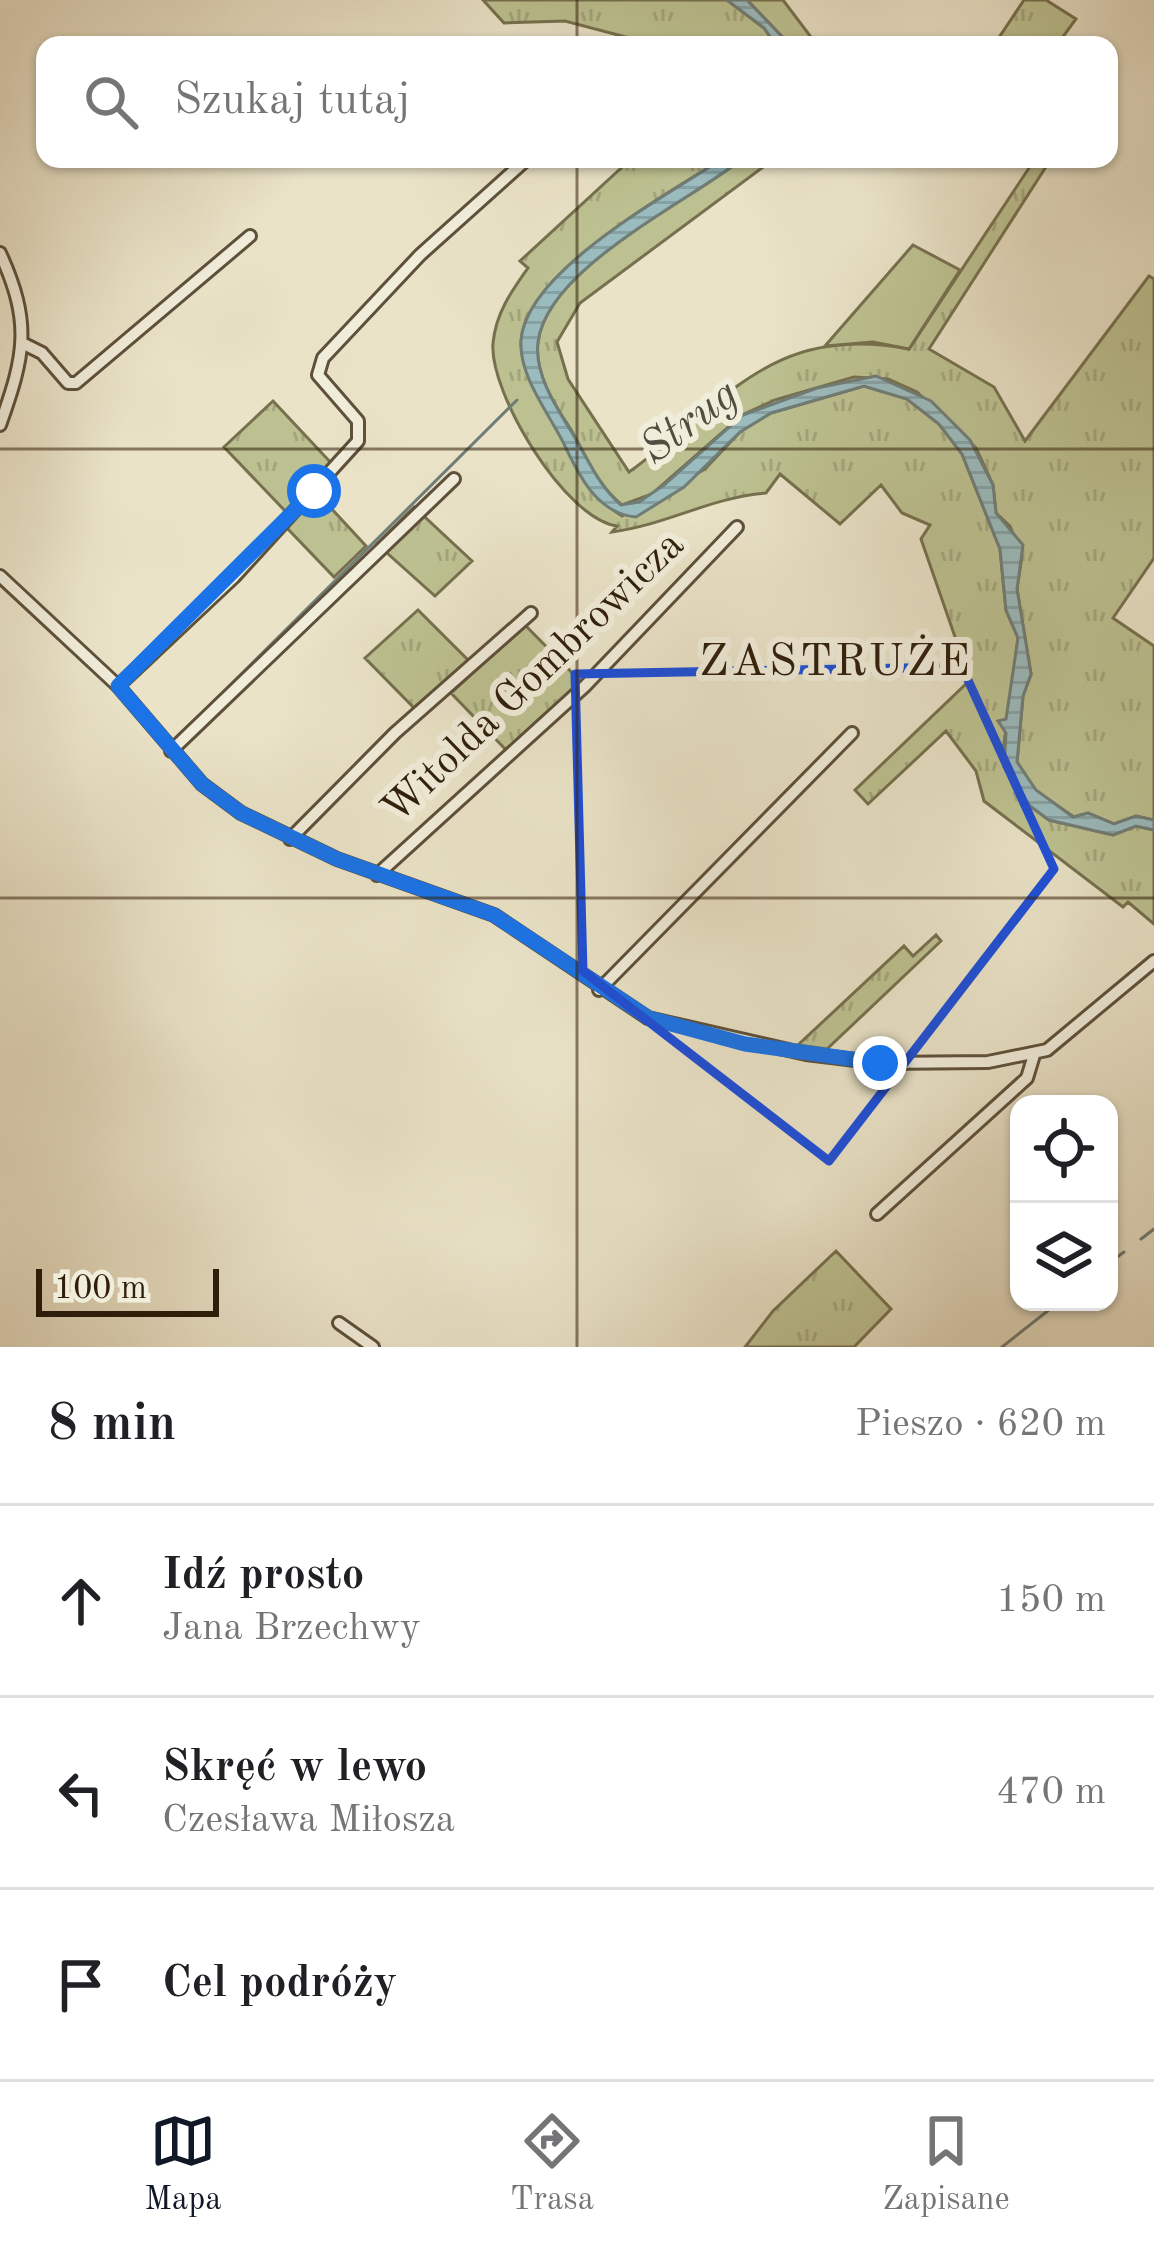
<!DOCTYPE html>
<html lang="pl">
<head>
<meta charset="utf-8">
<style>
  body { margin:0; font-family:"Old Standard TT",serif; background:#f2f2f2; color:#202124 }
  .controls { position:absolute; right:36px; bottom:36px; display:grid; overflow:hidden; border-radius:24px; box-shadow:0 3px 9px #0004 }
  .controls button { width:108px; height:108px; display:grid; place-items:center; padding:0; border:0; border-bottom:3px solid #e0e0e0; background:#fff; color:#202124; font:60px sans-serif }
  .scale { position:absolute; left:36px; bottom:30px; width:183px; box-sizing:border-box; padding-left:12px; border:6px solid #2f1f0a; border-top:0; font-size:33px; line-height:42px; white-space:nowrap; color:#2f1f0a; -webkit-text-stroke:9px #f1eddb; paint-order:stroke }
  .stop { position:absolute; width:36px; height:36px; margin:-27px; border:9px solid #1a73e8; border-radius:50%; background:#fff }
  .stop.end { background:#1a73e8; border-color:#fff; box-shadow:0 3px 12px #0008 }
  .list { margin:0; padding:0; list-style:none }
  h2 { display:flex; justify-content:space-between; align-items:center; height:156px; margin:0; padding:0 48px; font-size:51px }
  h2 small { font-size:39px; font-weight:400; color:#757577 }
  .list li { display:grid; grid-template-columns:78px 1fr auto; gap:36px; align-items:center; box-sizing:border-box; height:192px; padding:0 48px; border-top:3px solid #e0e0e0 }
  .list b { display:block; font-size:45px; white-space:nowrap }
  .list p { margin:0; font-size:39px; white-space:nowrap; color:#757577 }
  .list em { font-size:39px; font-style:normal; color:#757577 }
  .icon { flex:none; width:66px; height:66px; fill:none; stroke:currentColor; stroke-width:2; stroke-linecap:round; stroke-linejoin:round }
  .map { position:relative; flex:none; width:1154px; height:1347px; overflow:hidden }
  .search { position:absolute; background:#fff; box-shadow:0 3px 9px #0004; left:36px; right:36px; top:36px; height:132px; display:flex; align-items:center; gap:30px; box-sizing:border-box; padding:0 42px; border-radius:24px; color:#757577; font-size:45px }
  .sheet { height:732px; background:#fff }
  nav { display:flex; justify-content:space-around; align-items:center; box-sizing:border-box; height:168px; border-top:3px solid #e0e0e0; background:#fff; font-size:33px; color:#757577 }
  nav a { display:grid; justify-items:center; gap:6px }
  nav .on { color:#111827 }
  .map>svg:first-child { display:block }
  .grass { fill:url(#grass-tufts); stroke:#76704e; stroke-width:3 }
  .garden { fill:#bdc191; stroke:#76704e; stroke-width:3 }
  .water { fill:url(#water-rules); stroke:#707d77; stroke-width:3 }
  .lines { fill:none; stroke-linecap:round; stroke-linejoin:round }
  .stream { stroke:#707d77; stroke-width:3 }
  .minor-casing { stroke:#5e503a; stroke-width:16 }
  .minor { stroke:#f1eddb; stroke-width:10 }
  .route { stroke:#1a73e8; stroke-width:15 }
  .marked { fill:none; stroke:#1d4ed8; stroke-width:9; stroke-linejoin:round }
  .grid { fill:none; stroke:#2f1f0a; stroke-width:3; stroke-opacity:0.55 }
  .labels { text-anchor:middle; dominant-baseline:central; stroke-width:12; stroke-linejoin:round; paint-order:stroke }
  .street-label { font-size:42px; fill:#2f1f0a; stroke:#f1eddb }
  .water-label { font-size:45px; font-style:italic; fill:#4f4e40; stroke:#f1eddb }
  .neighbourhood-label { font-size:45px; letter-spacing:3px; fill:#2f1f0a; stroke:#f1eddb }
</style>
</head>
<body>
<div class="map">
<svg width="1154" height="1347" viewBox="0 0 1154 1347">
  <defs>
    <pattern id="grass-tufts" width="24" height="20" patternUnits="userSpaceOnUse" patternTransform="scale(3)"><rect width="24" height="20" fill="#bdc191"/><path d="M3 7l-1-3M5 7V3M7 7l1-3M15 17l-1-3M17 17v-4M19 17l1-3" fill="none" stroke="#a3a57c"/></pattern>
    <pattern id="water-rules" width="6" height="5" patternUnits="userSpaceOnUse" patternTransform="scale(3)"><rect width="6" height="5" fill="#9bbcbf"/><path d="M0 2.5h6" fill="none" stroke="#86a1a3"/></pattern>
  </defs>
  <rect width="100%" height="100%" fill="#eae3c8"/>
  <filter id="stains"><feTurbulence type="fractalNoise" baseFrequency=".00167" numOctaves="4"/><feColorMatrix values="0 0 0 0 .2 0 0 0 0 .09 0 0 0 0 .02 0 0 0 .5 -.17"/></filter>
  <radialGradient id="worn" r=".72"><stop offset=".6" stop-color="#630" stop-opacity="0"/><stop offset="1" stop-color="#630" stop-opacity=".3"/></radialGradient>
  <!-- grass -->
  <path class="grass" d="M 483,0 L 727,0 L 764,28 L 776,45 L 639,45 L 641,41 L 565,21 L 504,23 Z
    M 747,0 L 783,0 L 817,45 L 790,45 Z
    M 1024,0 L 1046,0 L 1076,19 L 1057,45 L 994,45 Z
    M 631,159 L 722,159 C 669,193 522,274 521,343 C 521,371 539,398 552,421 C 573,458 585,493 622,516 L 705,469 L 740,432 L 771,413 L 864,386 L 907,399 L 939,424 L 962,454 L 1000,549 L 1006,610 L 1018,638 L 1002,759 L 1010,775 L 1030,806 L 1049,820 L 1113,835 L 1136,826 L 1154,830 L 1154,924 L 1128,902 L 1123,907 L 984,801 L 976,771 L 946,731 L 868,804 L 855,790 L 970,680 L 921,539 L 930,525 L 902,513 L 881,485 L 840,524 L 780,474 L 766,493 C 712,497 666,525 612,532 L 617,526 C 565,519 489,393 493,343 C 496,313 511,292 528,268 L 520,261 Z
    M 742,159 L 774,159 L 580,303 L 557,342 L 568,379 L 629,472 C 726,402 773,323 909,349 L 1035,159 L 1051,159 L 929,349 L 994,387 L 1025,441 L 1149,276 L 1154,279 L 1154,558 L 1113,618 L 1154,646 L 1154,820 L 1136,816 L 1114,824 L 1088,813 L 1074,817 L 1036,791 L 1017,762 L 1023,696 L 1031,674 L 1017,589 L 1022,556 L 1010,526 L 996,513 L 993,485 L 976,448 L 917,392 L 888,379 L 854,377 L 775,400 L 742,415 L 652,494 L 622,505 C 597,485 586,455 570,428 C 554,404 534,372 538,342 C 547,268 687,203 742,159 Z
    M 273,401 L 333,465 L 288,514 L 224,447 Z
    M 317,493 L 366,546 L 334,577 L 286,527 Z
    M 414,507 L 472,561 L 435,596 L 377,544 Z
    M 418,610 L 471,663 L 416,710 L 365,658 Z
    M 525,625 L 584,685 L 508,752 L 451,693 Z
    M 936,935 L 941,941 L 827,1049 L 798,1045 L 904,946 L 913,956 Z
    M 836,1251 L 891,1309 L 854,1347 L 745,1347 L 773,1311 Z"/>
  <!-- garden -->
  <path class="garden" d="M 913,245 L 960,270 L 909,349 L 873,342 L 825,346 Z"/>
  <!-- water -->
  <path class="water" d="M 727,0 L 747,0 L 790,45 L 776,45 L 764,28 Z
    M 722,159 L 742,159 C 687,203 547,268 538,342 C 534,372 554,404 569,428 C 586,454 597,485 621,505 L 639,502 L 664,485 L 743,415 L 817,388 L 876,376 L 931,401 L 970,440 L 993,485 L 996,513 L 1023,545 L 1017,589 L 1031,674 L 1023,696 L 1017,762 L 1036,790 L 1073,817 L 1088,813 L 1114,824 L 1136,816 L 1154,820 L 1154,830 L 1136,826 L 1113,835 L 1049,820 L 1030,806 L 1004,767 L 1006,733 L 998,721 L 1006,719 L 1018,638 L 1006,610 L 1000,549 L 962,454 L 939,424 L 907,399 L 864,386 L 771,413 L 740,432 L 684,487 L 636,517 C 597,514 578,474 563,442 C 548,412 519,376 521,341 C 525,271 668,195 722,159 Z"/>
  <g class="lines">
    <!-- stream -->
    <path class="stream" d="M 177,738 L 517,400
      M 1141,1239 L 1154,1229
      M 1109,1263 L 1124,1252
      M 1002,1347 L 1059,1302"/>
    <defs>
      <path id="minor" d="M 0,253 C 32,323 25,355 0,425
        M 24,344 L 42,353 L 68,383 L 76,383 L 250,236
        M 0,576 L 118,686 L 202,784 L 241,813 L 337,859 L 494,915 L 648,1018 L 806,1054 L 880,1063 L 988,1062 L 1047,1050 L 1154,961
        M 118,686 L 234,577 L 358,441 L 358,421 L 318,375 L 323,358 L 420,255 L 527,159
        M 171,751 L 454,479
        M 290,839 L 395,733 L 531,613
        M 377,875 L 585,686 L 737,527
        M 599,990 L 852,733
        M 877,1214 L 1027,1078 L 1034,1055
        M 339,1323 L 373,1347"/>
    </defs>
    <!-- minor casing -->
    <use href="#minor" class="minor-casing"/>
    <!-- minor -->
    <use href="#minor" class="minor"/>
  </g>
  <g class="lines">
    <!-- route -->
    <path class="route" d="M 314,491 L 118,686 L 202,784 L 241,813 L 337,859 L 494,915 L 649,1018 L 745,1044 L 880,1063"/>
  </g>
  <!-- marked area -->
  <path class="marked" d="M 962,667 L 1054,869 L 829,1161 L 583,971 L 575,674 Z"/>
  <!-- grid -->
  <path class="grid" d="M 577,0 L 577,45M 577,159 L 577,1347M 0,449 L 1154,449M 0,898 L 1154,898"/>
  <g class="labels">
    <!-- street labels -->
    <g class="street-label">
      <text transform="translate(534 678) rotate(-44)">Witolda Gombrowicza</text>
    </g>
    <!-- water labels -->
    <g class="water-label">
      <text transform="translate(690 423) rotate(-37)">Strug</text>
    </g>
    <!-- neighbourhood labels -->
    <g class="neighbourhood-label">
      <text x="836" y="663">ZASTRUŻE</text>
    </g>
  </g>
  <rect width="100%" height="100%" filter="url(#stains)"/>
  <rect width="100%" height="100%" fill="url(#worn)"/>
</svg>
<div class="controls">
<button><svg class="icon" aria-label="locate" viewBox="0 0 24 24"><circle cx="12" cy="12" r="6"/><path d="M12 2v4M12 18v4M2 12h4M18 12h4"/></svg></button>
<button><svg class="icon" aria-label="layers" viewBox="0 0 24 24"><path d="M12 4l9 5-9 5-9-5zM3 14l9 5 9-5"/></svg></button>
</div>
<div class="scale">100 m</div>
<div class="stop" style="left:314px;top:491px"></div>
<div class="stop end" style="left:880px;top:1063px"></div>
<div class="search"><svg class="icon" aria-label="search" viewBox="0 0 24 24"><circle cx="10" cy="10" r="6"/><path d="M15 15l6 6"/></svg>Szukaj tutaj</div>
</div>
<section class="sheet">
<h2>8 min<small>Pieszo · 620 m</small></h2>
<ul class="list">
<li><svg class="icon" aria-label="ahead" viewBox="0 0 24 24"><path d="M12 20V5M6 11l6-6 6 6"/></svg><div><b>Idź prosto</b><p>Jana Brzechwy</p></div><em>150 m</em></li>
<li><svg class="icon" aria-label="left" viewBox="0 0 24 24"><path d="M17 20v-9H6M10 6l-5 5 5 5"/></svg><div><b>Skręć w lewo</b><p>Czesława Miłosza</p></div><em>470 m</em></li>
<li><svg class="icon" aria-label="arrive" viewBox="0 0 24 24"><path d="M6 21V4h12l-3 4 3 4H6"/></svg><div><b>Cel podróży</b></div></li>
</ul>
</section>
<nav>
<a class="on"><svg class="icon" aria-label="map" viewBox="0 0 24 24"><path d="M3 6l6-2 6 2 6-2v14l-6 2-6-2-6 2zM9 4v14M15 6v14"/></svg>Mapa</a>
<a><svg class="icon" aria-label="directions" viewBox="0 0 24 24"><path d="M12 3l9 9-9 9-9-9zM9 14v-3h6M13 9l2 2-2 2"/></svg>Trasa</a>
<a><svg class="icon" aria-label="saved" viewBox="0 0 24 24"><path d="M7 4h10v16l-5-4-5 4z"/></svg>Zapisane</a>
</nav>
</body>
</html>
